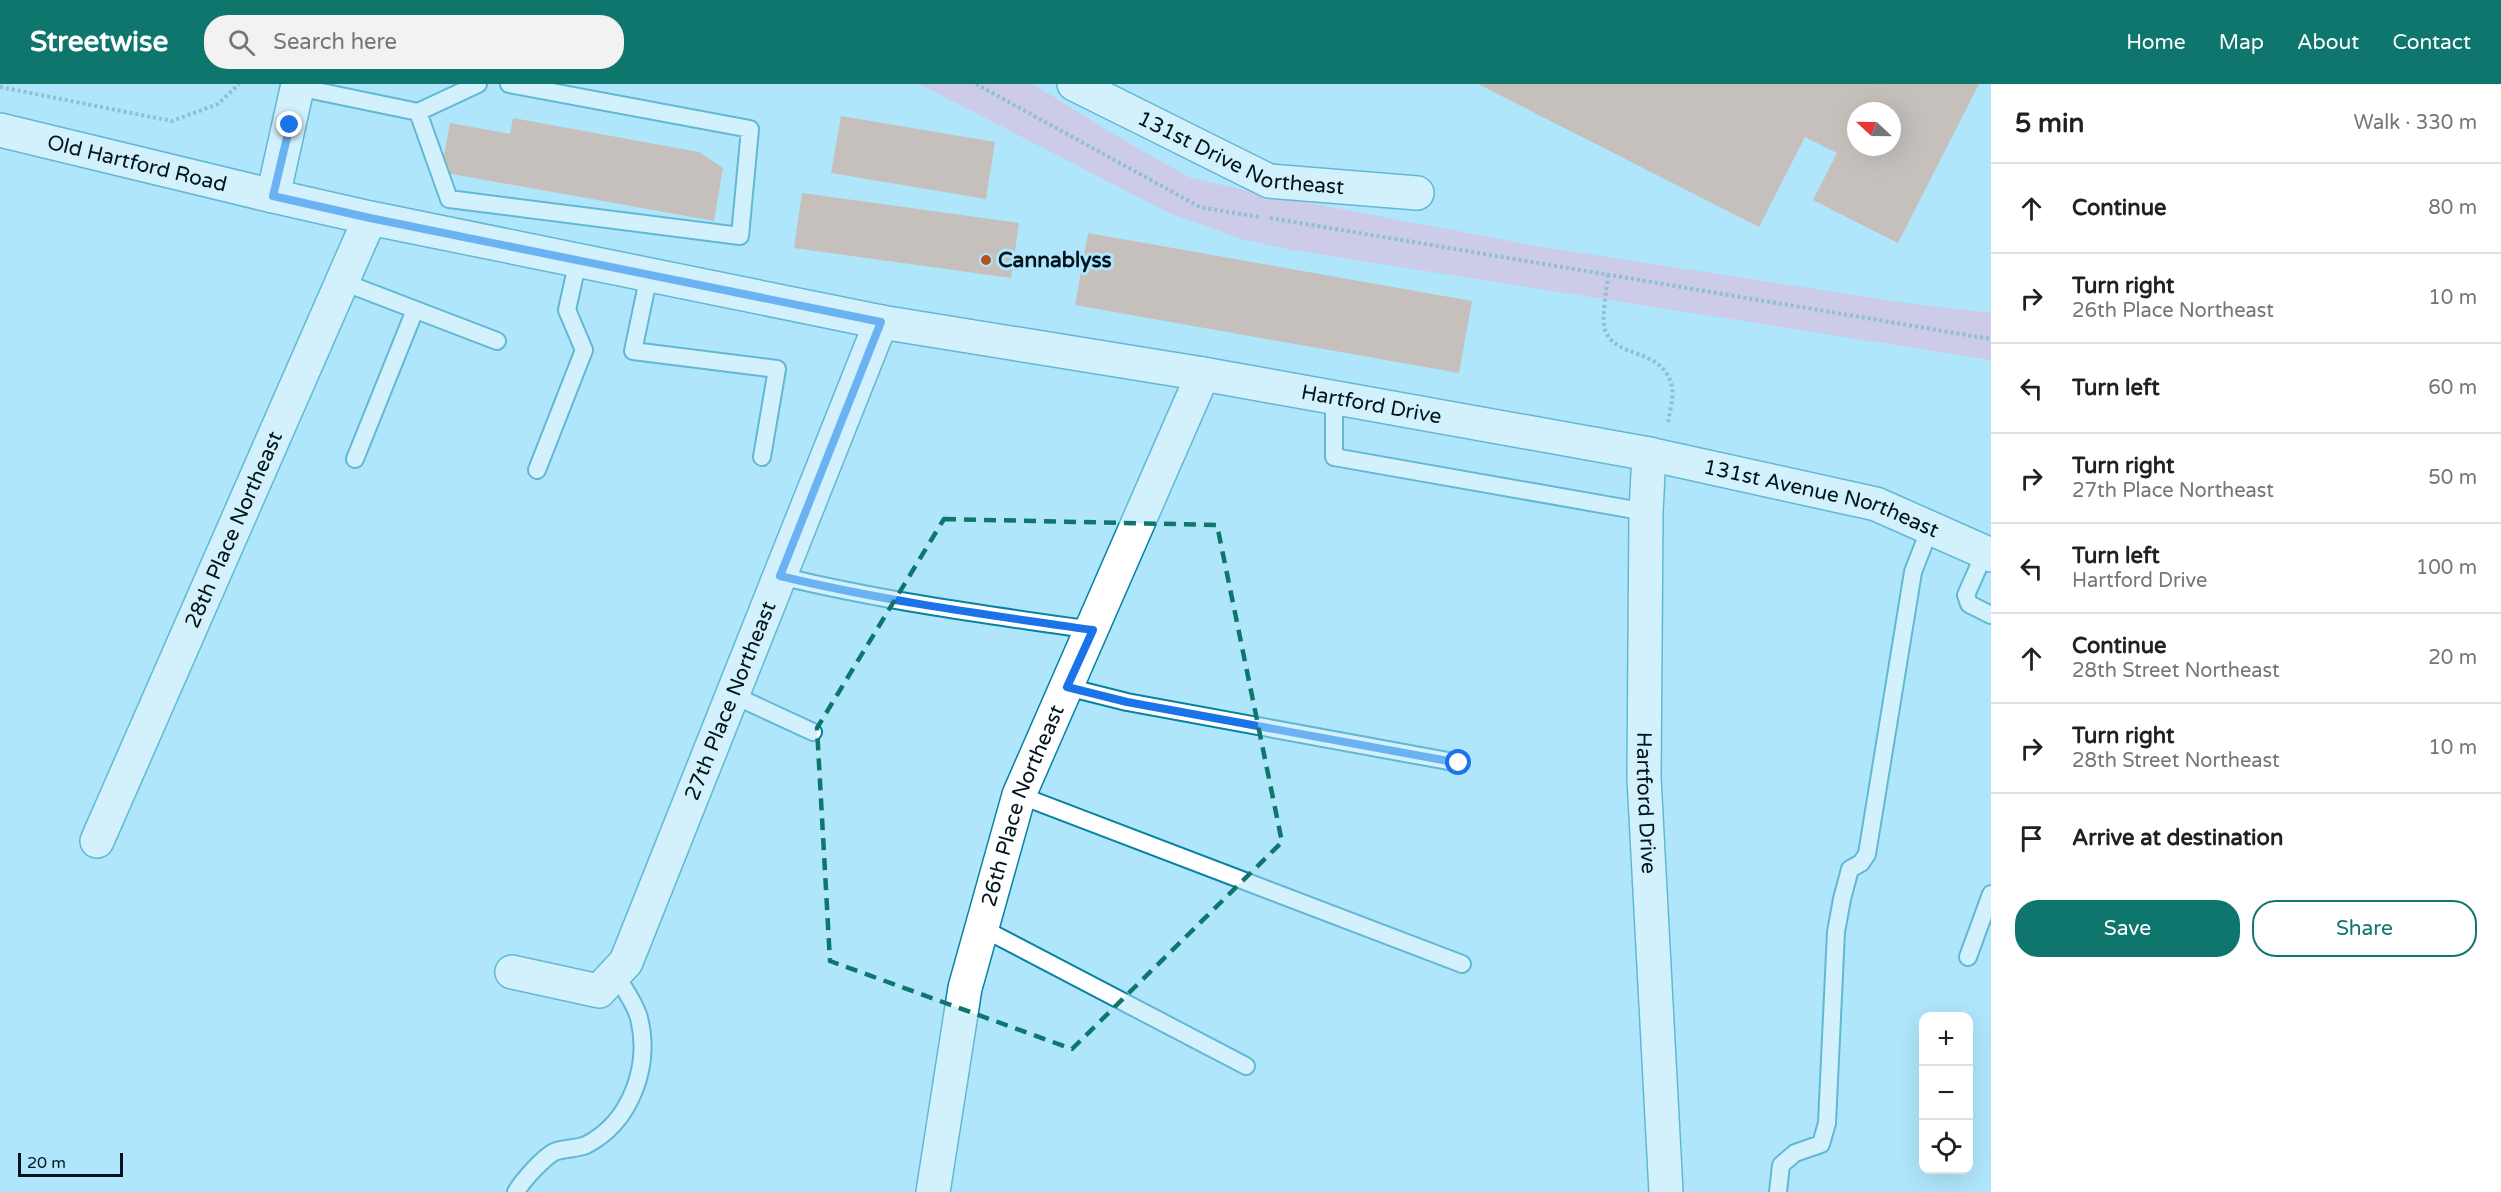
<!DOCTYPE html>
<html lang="en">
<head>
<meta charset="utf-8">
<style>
  body { margin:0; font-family:"Varela Round",sans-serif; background:#f2f2f2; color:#202124 }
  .controls { position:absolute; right:18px; bottom:18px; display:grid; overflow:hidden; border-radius:12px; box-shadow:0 6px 24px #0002 }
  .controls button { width:54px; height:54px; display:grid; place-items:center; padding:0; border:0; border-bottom:2px solid #e0e0e0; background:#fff; color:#202124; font:30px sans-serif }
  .compass { position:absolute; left:1847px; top:18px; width:54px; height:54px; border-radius:50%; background:#fff; box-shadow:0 6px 24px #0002; rotate:292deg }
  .scale { position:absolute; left:18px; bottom:15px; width:105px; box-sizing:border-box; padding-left:6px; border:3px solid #01141b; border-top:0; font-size:16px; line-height:21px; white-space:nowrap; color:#01141b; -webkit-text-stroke:4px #afe6fc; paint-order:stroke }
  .stop { position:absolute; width:18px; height:18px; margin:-14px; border:4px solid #1a73e8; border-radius:50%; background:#fff }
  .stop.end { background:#1a73e8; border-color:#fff; box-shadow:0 2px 6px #0008 }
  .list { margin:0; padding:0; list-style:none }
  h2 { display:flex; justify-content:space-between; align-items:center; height:78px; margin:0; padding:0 24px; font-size:26px }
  h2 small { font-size:20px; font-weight:400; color:#757577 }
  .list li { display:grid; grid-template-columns:39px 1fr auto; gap:18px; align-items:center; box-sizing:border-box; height:90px; padding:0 24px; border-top:2px solid #e0e0e0 }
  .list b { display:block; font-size:22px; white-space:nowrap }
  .list p { margin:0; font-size:20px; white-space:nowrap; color:#757577 }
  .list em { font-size:20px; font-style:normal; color:#757577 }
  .actions { display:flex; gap:12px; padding:18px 24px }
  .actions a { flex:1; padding:14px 0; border:2px solid #0f766e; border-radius:24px; text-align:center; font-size:21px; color:#0f766e }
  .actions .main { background:#0f766e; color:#fff }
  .icon { flex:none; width:33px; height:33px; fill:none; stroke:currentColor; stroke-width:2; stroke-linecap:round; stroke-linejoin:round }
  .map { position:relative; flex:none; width:1991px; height:1108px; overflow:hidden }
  header { display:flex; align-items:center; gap:36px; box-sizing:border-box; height:84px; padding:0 30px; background:#0f766e; color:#fff }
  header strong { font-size:28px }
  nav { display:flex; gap:33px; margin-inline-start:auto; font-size:21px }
  .search { width:420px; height:54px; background:#f2f2f2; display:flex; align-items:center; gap:15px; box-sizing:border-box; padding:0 21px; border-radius:24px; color:#757577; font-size:22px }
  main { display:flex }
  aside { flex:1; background:#fff }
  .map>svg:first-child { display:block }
  .park { fill:#efadd2 }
  .building { fill:#e19370; fill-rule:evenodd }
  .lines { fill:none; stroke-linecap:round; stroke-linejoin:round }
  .service-casing { stroke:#0582a4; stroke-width:20 }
  .minor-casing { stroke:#0582a4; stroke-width:36 }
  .tertiary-casing { stroke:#0582a4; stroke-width:36 }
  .secondary-casing { stroke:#0582a4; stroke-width:36 }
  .path { stroke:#6890a0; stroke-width:4; stroke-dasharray:3 3; stroke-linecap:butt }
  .service { stroke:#fff; stroke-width:16 }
  .minor { stroke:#fff; stroke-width:33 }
  .tertiary { stroke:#fff; stroke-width:33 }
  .secondary { stroke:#fff; stroke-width:33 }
  .route { stroke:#1a73e8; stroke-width:8 }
  .marked { fill:none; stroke:#0f766e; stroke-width:4.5; stroke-dasharray:12 8; stroke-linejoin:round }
  .poi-dot { fill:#b6521d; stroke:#afe6fc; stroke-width:2 }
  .labels { text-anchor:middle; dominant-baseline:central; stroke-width:6; stroke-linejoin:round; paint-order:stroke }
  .street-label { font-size:21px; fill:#01141b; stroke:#afe6fc }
  .poi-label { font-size:21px; font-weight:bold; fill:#01141b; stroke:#afe6fc; text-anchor:start }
</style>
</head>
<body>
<header>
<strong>Streetwise</strong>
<div class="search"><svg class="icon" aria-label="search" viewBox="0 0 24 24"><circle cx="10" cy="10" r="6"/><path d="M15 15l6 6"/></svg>Search here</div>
<nav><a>Home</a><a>Map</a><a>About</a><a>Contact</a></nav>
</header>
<main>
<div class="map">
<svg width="1991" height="1108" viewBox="0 0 1991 1108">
  <rect width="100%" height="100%" fill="#afe6fc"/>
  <!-- park -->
  <path class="park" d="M 919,0 L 1033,0 L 1120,54 L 1189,93 L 1251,108 L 1542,163 L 1906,219 L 1991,229 L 1991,276 L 1292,166 L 1241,155 L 1167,128 Z"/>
  <!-- building -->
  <path class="building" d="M 1478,0 L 1979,0 L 1898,159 L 1813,116 L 1837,69 L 1805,53 L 1759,143 ZM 1856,27 L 1892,27 L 1892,63 L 1856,63 Z
    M 841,32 L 995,58 L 986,115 L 831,89 Z
    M 513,34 L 699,68 L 723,84 L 714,137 L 441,88 L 450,39 L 510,50 Z
    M 802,109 L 1019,139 L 1011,194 L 794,164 Z
    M 1088,149 L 1472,217 L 1459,289 L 1075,221 Z"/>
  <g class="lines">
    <defs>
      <path id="service" d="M 297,3 L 418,28 L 478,0
        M 418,28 L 449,115 L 740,152 L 750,45 L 509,0
        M 649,191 L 633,267 L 777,285 L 762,373
        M 343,198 L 497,257
        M 1334,313 L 1334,373 L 1646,428
        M 355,375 L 415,226
        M 537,386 L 584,266 L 567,226 L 578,176
        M 1985,468 L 1966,511 L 1969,520 L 1991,531
        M 780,492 C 883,517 987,531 1093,546
        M 1067,603 L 1127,618 L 1459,679
        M 733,611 L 813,648
        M 1019,711 L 1462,880
        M 982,844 L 1246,982
        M 1968,873 L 1991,810
        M 516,1108 C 523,1096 542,1075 554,1068 C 564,1064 576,1065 586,1061 C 631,1038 651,982 639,934 C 635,919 623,903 615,890
        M 1778,1108 L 1781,1081 L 1795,1069 L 1821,1060 L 1827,1039 L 1836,848 L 1842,815 L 1850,785 L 1861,779 L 1867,770 L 1913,488 L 1930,444"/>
      <g id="minor">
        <path id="s1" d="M 1074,0 L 1269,97 L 1417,109"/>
        <path id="s2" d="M 1649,370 L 1876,420 L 1991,471"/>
        <path id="s3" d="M 97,757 L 370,134"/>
        <path id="s4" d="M 512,888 L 599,907 L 626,878 L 881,238"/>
        <path id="s5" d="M 933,1108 L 965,904 L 1019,711 L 1203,290"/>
      </g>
      <g id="tertiary">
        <path id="s6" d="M 0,46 L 273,112"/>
      </g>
      <g id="secondary">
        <path id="s7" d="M 298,0 L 273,112 L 370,134 L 881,238 L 1203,290 L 1649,370 L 1646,428 L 1644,694 L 1666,1108"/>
      </g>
    </defs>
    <!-- service casing -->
    <use href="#service" class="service-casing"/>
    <!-- minor casing -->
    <use href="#minor" class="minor-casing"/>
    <!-- tertiary casing -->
    <use href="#tertiary" class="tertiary-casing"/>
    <!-- secondary casing -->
    <use href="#secondary" class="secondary-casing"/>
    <!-- path -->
    <path class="path" d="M 976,0 L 1200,123 L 1259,133
      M 0,3 L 172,37 L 218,20 L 239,0
      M 1270,134 L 1991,255
      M 1608,191 C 1607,204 1601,235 1605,246 C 1616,276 1664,263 1672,303 C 1674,314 1669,329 1668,340"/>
    <!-- service -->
    <use href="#service" class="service"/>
    <!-- minor -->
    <use href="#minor" class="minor"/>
    <!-- tertiary -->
    <use href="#tertiary" class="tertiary"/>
    <!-- secondary -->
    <use href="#secondary" class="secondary"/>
  </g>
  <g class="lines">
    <!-- route -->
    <path class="route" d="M 290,41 L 273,112 L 370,134 L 881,238 L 780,492 C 883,517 988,531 1093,546 L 1067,603 L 1127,618 L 1459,679"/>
  </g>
  <!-- marked area -->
  <path d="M0 0H1991V1108H0ZM 944,435 L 1217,441 L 1282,758 L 1072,965 L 830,877 L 817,644 Z" fill="#afe6fc" fill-opacity=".55" fill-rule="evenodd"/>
  <path class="marked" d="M 944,435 L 1217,441 L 1282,758 L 1072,965 L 830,877 L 817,644 Z"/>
  <!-- markers -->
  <circle class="poi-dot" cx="986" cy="176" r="6"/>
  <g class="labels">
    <!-- street labels -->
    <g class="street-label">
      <text stroke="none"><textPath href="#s1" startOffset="183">131st Drive Northeast</textPath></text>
      <text stroke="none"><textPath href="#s6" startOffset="141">Old Hartford Road</textPath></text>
      <text stroke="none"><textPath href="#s7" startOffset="1233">Hartford Drive</textPath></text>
      <text stroke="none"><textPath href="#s2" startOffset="178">131st Avenue Northeast</textPath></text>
      <text stroke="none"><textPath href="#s3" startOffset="340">28th Place Northeast</textPath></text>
      <text stroke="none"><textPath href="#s4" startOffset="410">27th Place Northeast</textPath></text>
      <text stroke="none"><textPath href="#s7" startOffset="1864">Hartford Drive</textPath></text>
      <text stroke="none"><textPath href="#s5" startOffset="398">26th Place Northeast</textPath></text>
    </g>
    <!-- poi labels -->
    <g class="poi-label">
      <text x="998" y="176">Cannablyss</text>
    </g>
  </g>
</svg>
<div class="controls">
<button>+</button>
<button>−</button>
<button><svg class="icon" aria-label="locate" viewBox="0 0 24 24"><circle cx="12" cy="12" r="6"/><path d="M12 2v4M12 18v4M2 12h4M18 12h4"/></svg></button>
</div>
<svg class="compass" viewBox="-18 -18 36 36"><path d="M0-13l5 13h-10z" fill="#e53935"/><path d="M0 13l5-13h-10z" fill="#757577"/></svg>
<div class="scale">20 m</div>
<div class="stop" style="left:1459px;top:679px"></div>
<div class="stop end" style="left:290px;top:41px"></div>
</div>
<aside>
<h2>5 min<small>Walk · 330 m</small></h2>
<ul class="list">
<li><svg class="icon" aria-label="ahead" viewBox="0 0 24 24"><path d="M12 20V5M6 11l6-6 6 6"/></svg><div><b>Continue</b></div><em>80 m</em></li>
<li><svg class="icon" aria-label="right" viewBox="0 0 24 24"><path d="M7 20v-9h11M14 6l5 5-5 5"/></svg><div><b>Turn right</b><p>26th Place Northeast</p></div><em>10 m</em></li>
<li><svg class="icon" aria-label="left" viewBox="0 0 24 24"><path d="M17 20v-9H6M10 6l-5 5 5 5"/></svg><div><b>Turn left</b></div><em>60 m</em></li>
<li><svg class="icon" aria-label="right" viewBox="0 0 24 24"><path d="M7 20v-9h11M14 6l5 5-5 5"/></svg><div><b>Turn right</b><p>27th Place Northeast</p></div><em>50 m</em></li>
<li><svg class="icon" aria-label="left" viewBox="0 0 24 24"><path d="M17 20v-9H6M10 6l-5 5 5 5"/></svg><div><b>Turn left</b><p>Hartford Drive</p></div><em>100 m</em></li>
<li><svg class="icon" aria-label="ahead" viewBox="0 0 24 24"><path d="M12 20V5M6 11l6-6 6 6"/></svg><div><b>Continue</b><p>28th Street Northeast</p></div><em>20 m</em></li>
<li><svg class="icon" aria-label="right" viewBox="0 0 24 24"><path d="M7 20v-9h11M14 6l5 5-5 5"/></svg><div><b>Turn right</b><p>28th Street Northeast</p></div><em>10 m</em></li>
<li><svg class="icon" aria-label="arrive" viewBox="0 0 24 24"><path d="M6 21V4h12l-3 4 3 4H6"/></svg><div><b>Arrive at destination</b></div></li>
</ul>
<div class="actions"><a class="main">Save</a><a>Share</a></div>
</aside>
</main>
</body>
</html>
